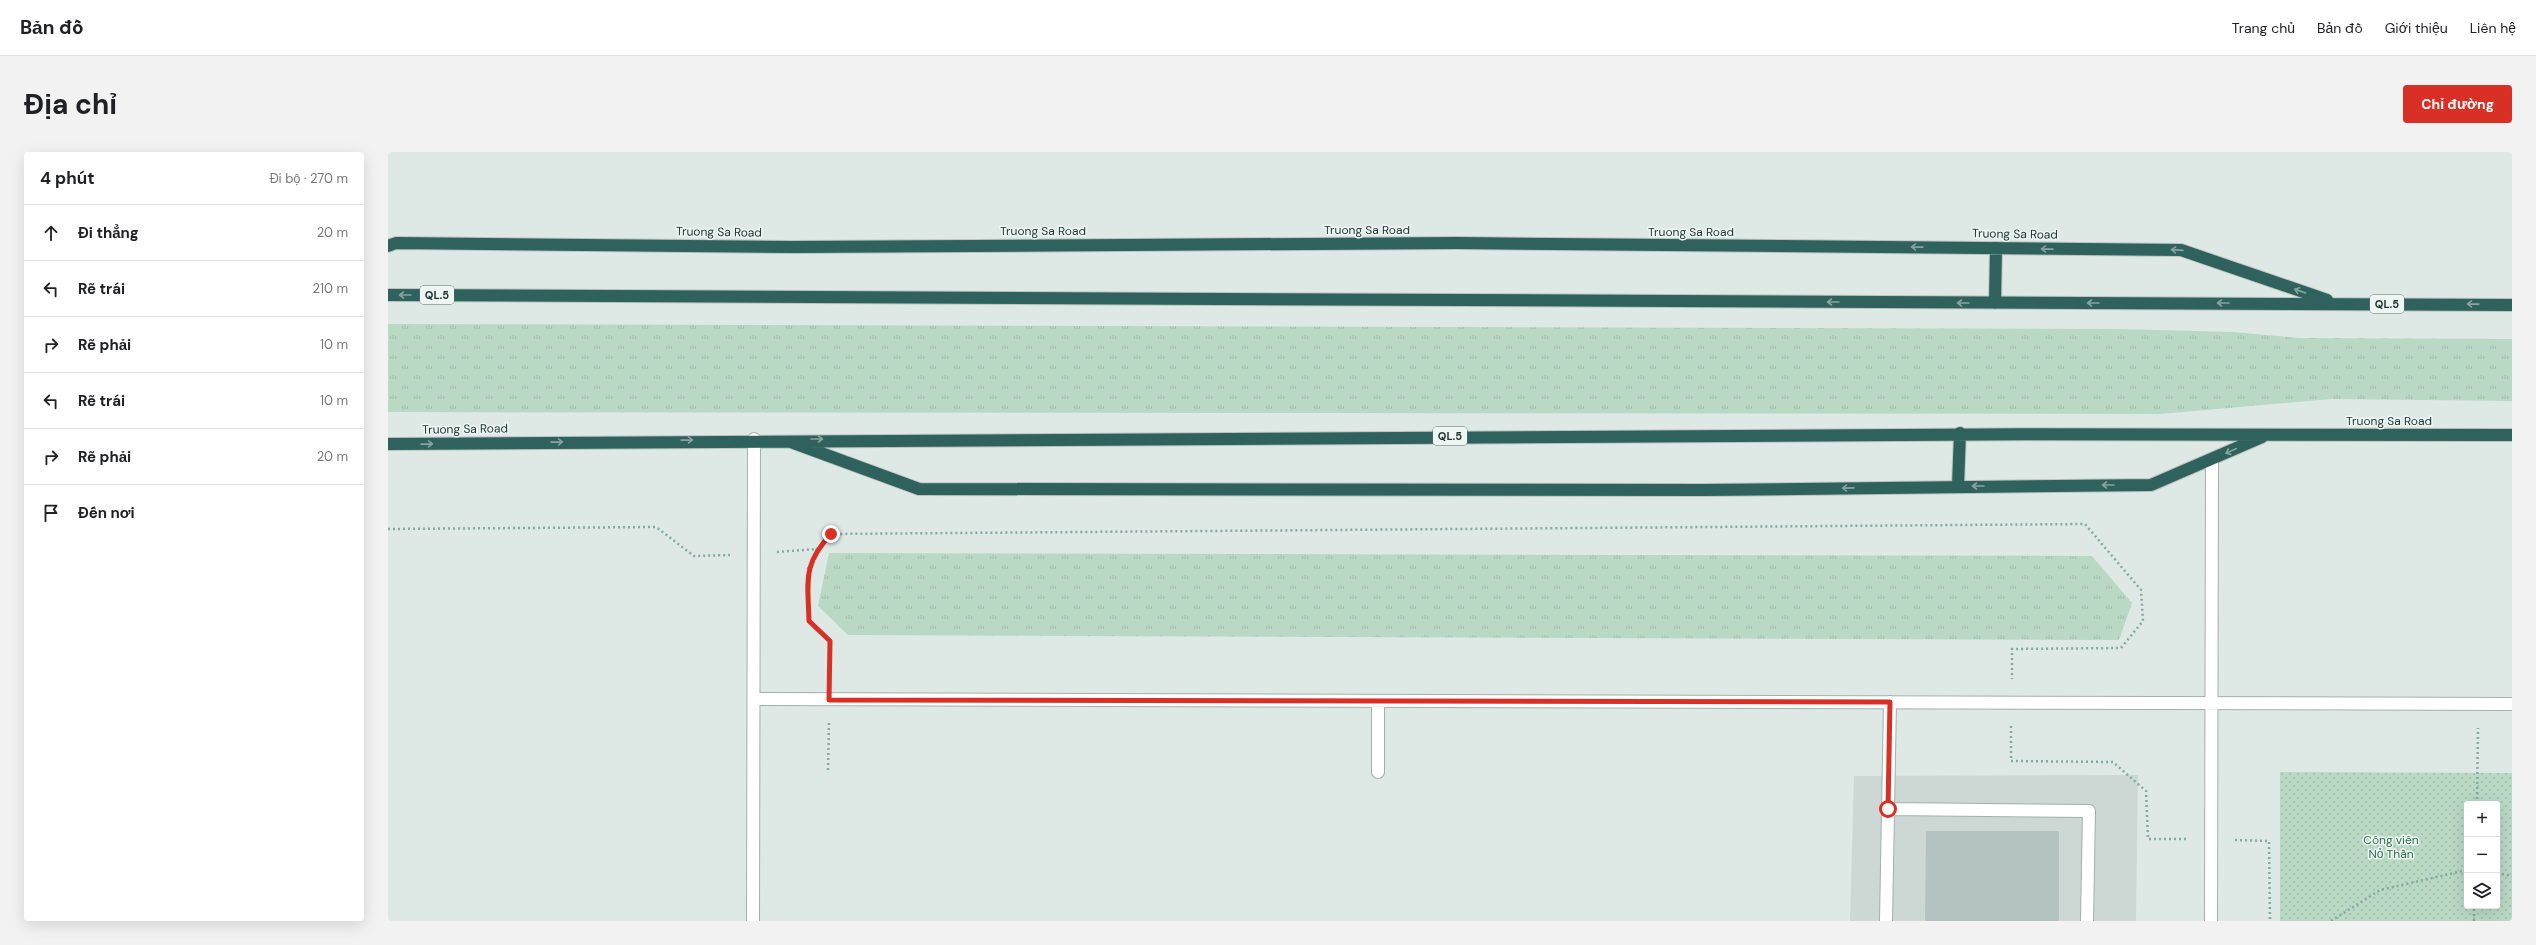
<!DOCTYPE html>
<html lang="vi">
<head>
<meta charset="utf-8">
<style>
  body { margin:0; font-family:"DM Sans",sans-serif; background:#f2f2f2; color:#202124 }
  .controls { position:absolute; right:12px; bottom:12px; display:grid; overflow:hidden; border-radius:4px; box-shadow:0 4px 16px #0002 }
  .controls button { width:36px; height:36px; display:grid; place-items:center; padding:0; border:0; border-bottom:1px solid #e0e0e0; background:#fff; color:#202124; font:20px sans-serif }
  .stop { position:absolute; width:12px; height:12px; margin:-9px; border:3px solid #d93025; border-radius:50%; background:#fff }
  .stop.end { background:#d93025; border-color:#fff; box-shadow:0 1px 4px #0008 }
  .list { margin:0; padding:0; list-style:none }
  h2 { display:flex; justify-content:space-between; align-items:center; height:52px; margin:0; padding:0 16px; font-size:17px }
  h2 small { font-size:13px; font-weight:400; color:#757577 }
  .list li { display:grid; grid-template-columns:26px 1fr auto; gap:12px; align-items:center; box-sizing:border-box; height:56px; padding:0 16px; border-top:1px solid #e0e0e0 }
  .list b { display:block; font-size:15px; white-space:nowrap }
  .list em { font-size:13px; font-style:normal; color:#757577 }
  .icon { flex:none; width:22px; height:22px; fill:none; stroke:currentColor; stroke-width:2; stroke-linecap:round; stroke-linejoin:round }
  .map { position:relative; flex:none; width:2124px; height:769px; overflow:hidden; border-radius:4px }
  header { display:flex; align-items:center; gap:24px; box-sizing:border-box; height:56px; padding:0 20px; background:#fff; border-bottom:1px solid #e0e0e0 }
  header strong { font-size:19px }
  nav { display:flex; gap:22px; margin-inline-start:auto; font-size:14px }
  .intro { display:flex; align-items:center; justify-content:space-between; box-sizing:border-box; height:96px; padding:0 24px }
  h1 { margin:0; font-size:28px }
  .button { padding:10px 18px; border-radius:4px; background:#d93025; color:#fff; font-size:14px; font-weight:700 }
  main { display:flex; gap:24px; padding:0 24px }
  aside { flex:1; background:#fff; border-radius:4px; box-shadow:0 4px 16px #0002 }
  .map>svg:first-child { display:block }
  .built { fill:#cdd8d4 }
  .grass { fill:url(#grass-tufts) }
  .park { fill:url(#park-dots); fill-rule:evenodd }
  .building { fill:#b4c3bf }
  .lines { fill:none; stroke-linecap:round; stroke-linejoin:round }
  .minor-casing { stroke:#a2b0ac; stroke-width:14 }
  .highway-casing { stroke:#bcc3c2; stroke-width:14 }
  .path { stroke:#81aaa2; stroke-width:2.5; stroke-dasharray:2 3; stroke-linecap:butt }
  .minor { stroke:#fff; stroke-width:12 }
  .highway { stroke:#2f615d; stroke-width:12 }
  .oneway { stroke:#85a4a0 }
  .route { stroke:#d93025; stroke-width:5 }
  .labels { text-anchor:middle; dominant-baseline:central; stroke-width:3; stroke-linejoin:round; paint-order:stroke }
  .shield { fill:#eef6f3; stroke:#5e706d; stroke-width:1 }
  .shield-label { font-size:11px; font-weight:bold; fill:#213734 }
  .street-label { font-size:12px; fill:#213734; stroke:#eef6f3 }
  .park-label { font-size:12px; fill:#2f6a4d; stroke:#eef6f3 }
</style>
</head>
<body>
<header>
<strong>Bản đồ</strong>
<nav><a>Trang chủ</a><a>Bản đồ</a><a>Giới thiệu</a><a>Liên hệ</a></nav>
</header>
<div class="intro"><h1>Địa chỉ</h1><a class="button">Chỉ đường</a></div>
<main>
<aside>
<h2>4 phút<small>Đi bộ · 270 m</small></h2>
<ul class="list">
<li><svg class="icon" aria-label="ahead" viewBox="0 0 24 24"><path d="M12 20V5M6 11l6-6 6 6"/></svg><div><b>Đi thẳng</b></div><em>20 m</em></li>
<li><svg class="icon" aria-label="left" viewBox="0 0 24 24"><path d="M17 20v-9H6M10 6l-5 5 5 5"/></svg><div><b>Rẽ trái</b></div><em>210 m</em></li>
<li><svg class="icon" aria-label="right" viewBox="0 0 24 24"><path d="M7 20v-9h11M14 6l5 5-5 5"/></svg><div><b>Rẽ phải</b></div><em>10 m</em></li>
<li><svg class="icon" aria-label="left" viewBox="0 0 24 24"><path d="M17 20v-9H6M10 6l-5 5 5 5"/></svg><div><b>Rẽ trái</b></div><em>10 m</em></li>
<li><svg class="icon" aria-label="right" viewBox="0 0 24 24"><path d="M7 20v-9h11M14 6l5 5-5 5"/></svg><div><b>Rẽ phải</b></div><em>20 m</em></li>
<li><svg class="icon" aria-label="arrive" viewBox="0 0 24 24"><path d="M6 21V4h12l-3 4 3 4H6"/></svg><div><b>Đến nơi</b></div></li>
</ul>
</aside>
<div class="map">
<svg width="2124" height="769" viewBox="0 0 2124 769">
  <defs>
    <pattern id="grass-tufts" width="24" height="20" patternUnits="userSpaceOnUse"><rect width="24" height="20" fill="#b9d9c5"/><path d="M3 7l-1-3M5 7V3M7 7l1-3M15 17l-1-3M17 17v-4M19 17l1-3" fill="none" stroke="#9fbbaa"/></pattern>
    <pattern id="park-dots" width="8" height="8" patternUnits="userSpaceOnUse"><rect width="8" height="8" fill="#b9d9c5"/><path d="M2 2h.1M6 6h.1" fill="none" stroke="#9fbbaa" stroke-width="1.8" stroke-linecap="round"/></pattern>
  </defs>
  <rect width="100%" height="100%" fill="#dee9e5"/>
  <!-- built -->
  <path class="built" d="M 1750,623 L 1748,769 L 1462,769 L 1466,624 Z"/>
  <!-- grass -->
  <path class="grass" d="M 0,172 L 1732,177 L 1845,180 L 1912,186 L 2124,187 L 2124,249 L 1944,247 L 1772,262 L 0,260 Z
    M 441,401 L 1704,404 L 1744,451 L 1731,488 L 460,483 L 430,454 Z"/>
  <!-- park -->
  <path class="park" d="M 1892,620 L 2124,621 L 2124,769 L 1892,769 ZM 2079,652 L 2109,652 L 2109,754 L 2079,754 Z"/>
  <!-- building -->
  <path class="building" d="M 1538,679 L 1671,679 L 1671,769 L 1537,769 Z"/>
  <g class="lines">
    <defs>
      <path id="minor" d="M 366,547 L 2124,552
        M 990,620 L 990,549
        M 1500,657 L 1701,659 L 1699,769
        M 365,769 L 366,287
        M 1498,769 L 1502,550
        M 1823,769 L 1824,307"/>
      <path id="highway" d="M 0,94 L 8,91 L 405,95 L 1069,91 L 1793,98 L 1939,148
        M 0,143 L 2124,153
        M 1607,151 L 1608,96
        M 403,290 L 531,337 L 1316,338 L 1763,333 L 1874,285
        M 0,292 C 708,283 1416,281 2124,283
        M 1570,334 L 1572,281"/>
    </defs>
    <!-- minor casing -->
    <use href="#minor" class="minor-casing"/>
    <!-- highway casing -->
    <use href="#highway" class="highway-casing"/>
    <!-- path -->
    <path class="path" d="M 0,377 L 268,375 L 306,404 L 342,403
      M 429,397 L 420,417 L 421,469 L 442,489 L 442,523
      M 389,400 L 429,397 L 443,382 L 1697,372 L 1753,438 L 1755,469 L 1733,496 L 1624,497 L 1624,527
      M 1623,574 L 1623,609 L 1725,610 L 1758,639 L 1760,687 L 1800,687
      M 440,618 L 441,570
      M 2089,652 L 2090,576
      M 1847,688 L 1881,689 L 1882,769
      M 2109,721 L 2124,724
      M 1943,769 L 1992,738 L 2079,718
      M 2086,769 L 2086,754"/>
    <!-- minor -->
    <use href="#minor" class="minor"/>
    <!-- highway -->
    <use href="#highway" class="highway"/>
  </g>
  <!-- one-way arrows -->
  <defs><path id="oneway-shaft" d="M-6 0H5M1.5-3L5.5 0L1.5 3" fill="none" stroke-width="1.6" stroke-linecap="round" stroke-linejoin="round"/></defs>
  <g class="oneway">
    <use href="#oneway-shaft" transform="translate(1529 95) rotate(-179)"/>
    <use href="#oneway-shaft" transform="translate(1659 97) rotate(-179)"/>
    <use href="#oneway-shaft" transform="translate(1789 98) rotate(-176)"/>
    <use href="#oneway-shaft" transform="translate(1912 139) rotate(-161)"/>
    <use href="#oneway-shaft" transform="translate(17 143) rotate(180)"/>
    <use href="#oneway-shaft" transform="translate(1445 150) rotate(-180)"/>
    <use href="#oneway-shaft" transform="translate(1575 151) rotate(-180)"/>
    <use href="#oneway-shaft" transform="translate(1705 151) rotate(180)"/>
    <use href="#oneway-shaft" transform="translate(1835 151) rotate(180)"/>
    <use href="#oneway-shaft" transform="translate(2085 152) rotate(-179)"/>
    <use href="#oneway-shaft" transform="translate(429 287)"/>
    <use href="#oneway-shaft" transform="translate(299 288) rotate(-1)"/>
    <use href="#oneway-shaft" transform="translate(169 290) rotate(-1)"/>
    <use href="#oneway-shaft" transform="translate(39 292) rotate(-1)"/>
    <use href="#oneway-shaft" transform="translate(1843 299) rotate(156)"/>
    <use href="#oneway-shaft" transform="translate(1720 333) rotate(180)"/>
    <use href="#oneway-shaft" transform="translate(1590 334) rotate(180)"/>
    <use href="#oneway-shaft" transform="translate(1460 336) rotate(179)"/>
  </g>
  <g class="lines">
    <!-- route -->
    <path class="route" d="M 443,382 C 414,413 420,429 421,469 L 442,489 L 441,548 L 1502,550 L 1500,657"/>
  </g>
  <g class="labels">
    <!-- shield labels -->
    <g class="shield">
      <rect x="32" y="134" width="34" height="18" rx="3"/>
      <rect x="1982" y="143" width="34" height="18" rx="3"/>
      <rect x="1045" y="275" width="34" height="18" rx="3"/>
    </g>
    <g class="shield-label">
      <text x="49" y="143">QL.5</text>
      <text x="1999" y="152">QL.5</text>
      <text x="1062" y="284">QL.5</text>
    </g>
    <!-- street labels -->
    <g class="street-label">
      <text x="979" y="78">Truong Sa Road</text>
      <text x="655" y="79">Truong Sa Road</text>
      <text transform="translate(331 80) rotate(1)">Truong Sa Road</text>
      <text x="1303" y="80">Truong Sa Road</text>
      <text transform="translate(1627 82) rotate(1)">Truong Sa Road</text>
      <text x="2001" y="269">Truong Sa Road</text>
      <text transform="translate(77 277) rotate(-1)">Truong Sa Road</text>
    </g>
    <!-- park labels -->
    <g class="park-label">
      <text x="2003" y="688">Công viên<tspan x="2003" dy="14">Nỏ Thần</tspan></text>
    </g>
  </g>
</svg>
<div class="controls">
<button>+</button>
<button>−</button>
<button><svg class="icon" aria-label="layers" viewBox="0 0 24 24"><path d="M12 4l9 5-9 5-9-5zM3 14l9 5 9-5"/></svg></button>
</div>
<div class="stop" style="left:1500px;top:657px"></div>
<div class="stop end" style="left:443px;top:382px"></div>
</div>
</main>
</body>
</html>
